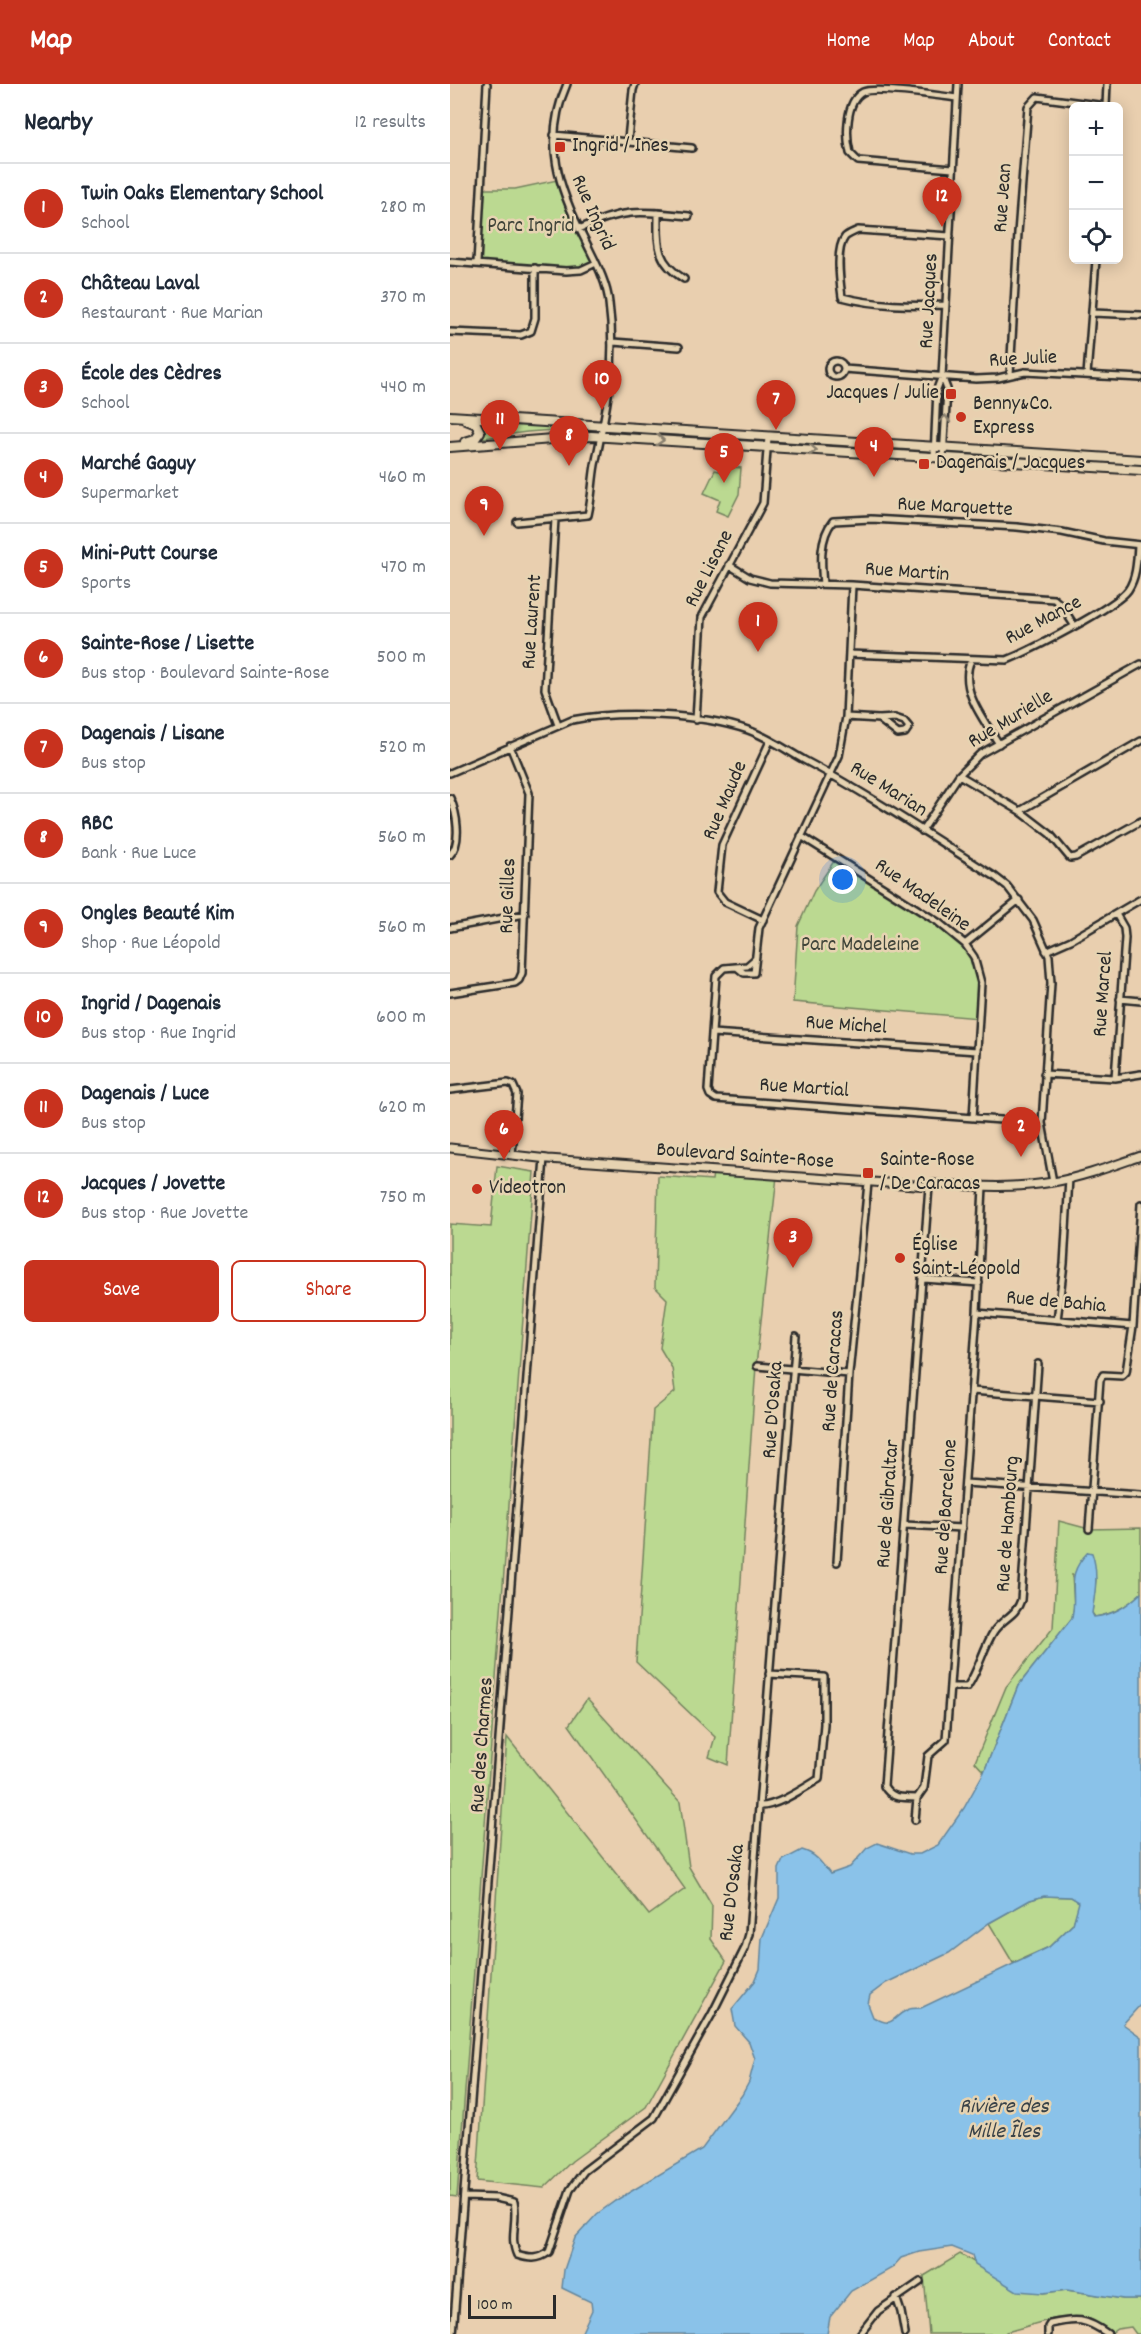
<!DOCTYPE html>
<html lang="en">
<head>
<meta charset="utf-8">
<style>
  body { margin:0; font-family:Dekko,sans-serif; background:#f6f6f7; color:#1f2937 }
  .controls { position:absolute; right:18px; top:18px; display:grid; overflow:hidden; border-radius:9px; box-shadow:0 3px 15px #0003 }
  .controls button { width:54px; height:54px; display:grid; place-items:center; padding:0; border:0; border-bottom:2px solid #e0e1e3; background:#fff; color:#1f2937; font:30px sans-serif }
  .scale { position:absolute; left:18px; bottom:15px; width:88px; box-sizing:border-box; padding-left:6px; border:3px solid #2b2b2b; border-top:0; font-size:16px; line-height:21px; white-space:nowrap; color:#2b2b2b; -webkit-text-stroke:4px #e6d3b1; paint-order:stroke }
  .you { position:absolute; left:393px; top:796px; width:21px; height:21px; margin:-15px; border:4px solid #fff; border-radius:50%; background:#1a73e8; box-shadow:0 0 0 9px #1a73e833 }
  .badge { display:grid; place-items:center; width:39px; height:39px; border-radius:50%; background:#c8321e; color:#fff; font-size:20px; font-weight:700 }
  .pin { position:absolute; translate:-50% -50px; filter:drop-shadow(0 2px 3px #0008) }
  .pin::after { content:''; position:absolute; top:32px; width:21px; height:18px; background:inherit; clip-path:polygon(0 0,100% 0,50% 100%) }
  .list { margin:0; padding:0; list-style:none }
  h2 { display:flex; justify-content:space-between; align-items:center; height:78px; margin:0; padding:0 24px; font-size:26px }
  h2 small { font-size:20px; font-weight:400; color:#747a83 }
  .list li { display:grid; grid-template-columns:39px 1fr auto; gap:18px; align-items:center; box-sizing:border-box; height:90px; padding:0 24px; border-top:2px solid #e0e1e3 }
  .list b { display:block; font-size:22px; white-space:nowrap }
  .list p { margin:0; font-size:20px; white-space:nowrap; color:#747a83 }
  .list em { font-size:20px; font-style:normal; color:#747a83 }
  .actions { display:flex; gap:12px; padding:18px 24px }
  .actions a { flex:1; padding:14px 0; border:2px solid #c8321e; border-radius:9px; text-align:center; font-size:21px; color:#c8321e }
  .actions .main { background:#c8321e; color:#fff }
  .icon { flex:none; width:33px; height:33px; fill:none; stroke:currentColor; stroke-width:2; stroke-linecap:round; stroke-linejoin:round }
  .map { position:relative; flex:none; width:691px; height:2250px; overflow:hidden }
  header { display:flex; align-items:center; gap:36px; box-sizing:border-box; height:84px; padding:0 30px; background:#c8321e; color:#fff }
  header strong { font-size:28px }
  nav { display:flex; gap:33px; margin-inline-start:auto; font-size:21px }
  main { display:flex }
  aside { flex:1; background:#fff }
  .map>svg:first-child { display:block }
  .green { fill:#bbd991; stroke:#73825e; stroke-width:1.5 }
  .water { fill:#8ac2e9; stroke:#64869d; stroke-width:1.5; fill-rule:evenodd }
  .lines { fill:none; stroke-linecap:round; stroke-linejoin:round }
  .minor-casing { stroke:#2b2b2b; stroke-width:10 }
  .tertiary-casing { stroke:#2b2b2b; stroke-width:11 }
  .secondary-casing { stroke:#2b2b2b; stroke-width:12 }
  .minor { stroke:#e6d3b1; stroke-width:5 }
  .tertiary { stroke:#e6d3b1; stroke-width:7 }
  .secondary { stroke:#e6d3b1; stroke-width:8 }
  .oneway { stroke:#887f6e }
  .poi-dot { fill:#c8321e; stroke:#e6d3b1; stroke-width:2 }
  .labels { text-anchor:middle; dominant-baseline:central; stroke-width:5; stroke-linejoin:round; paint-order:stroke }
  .poi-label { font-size:21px; fill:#2b2b2b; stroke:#e6d3b1; text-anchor:start }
  .street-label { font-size:21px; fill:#2b2b2b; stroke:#e6d3b1 }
  .park-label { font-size:21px; fill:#41453a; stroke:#e6d3b1 }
  .water-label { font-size:22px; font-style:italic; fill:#394248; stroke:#e6d3b1 }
</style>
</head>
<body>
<header>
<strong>Map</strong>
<nav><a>Home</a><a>Map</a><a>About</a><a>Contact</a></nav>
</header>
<main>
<aside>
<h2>Nearby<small>12 results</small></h2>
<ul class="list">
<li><span class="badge">1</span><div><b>Twin Oaks Elementary School</b><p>School</p></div><em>280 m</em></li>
<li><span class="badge">2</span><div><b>Château Laval</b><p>Restaurant · Rue Marian</p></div><em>370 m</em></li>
<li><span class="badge">3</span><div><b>École des Cèdres</b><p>School</p></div><em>440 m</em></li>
<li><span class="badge">4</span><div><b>Marché Gaguy</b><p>Supermarket</p></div><em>460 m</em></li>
<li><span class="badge">5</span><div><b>Mini-Putt Course</b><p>Sports</p></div><em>470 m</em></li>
<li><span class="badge">6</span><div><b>Sainte-Rose / Lisette</b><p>Bus stop · Boulevard Sainte-Rose</p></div><em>500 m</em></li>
<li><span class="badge">7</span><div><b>Dagenais / Lisane</b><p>Bus stop</p></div><em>520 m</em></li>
<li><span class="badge">8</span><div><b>RBC</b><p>Bank · Rue Luce</p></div><em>560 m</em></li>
<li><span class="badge">9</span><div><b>Ongles Beauté Kim</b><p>Shop · Rue Léopold</p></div><em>560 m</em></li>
<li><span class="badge">10</span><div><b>Ingrid / Dagenais</b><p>Bus stop · Rue Ingrid</p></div><em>600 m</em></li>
<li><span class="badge">11</span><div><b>Dagenais / Luce</b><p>Bus stop</p></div><em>620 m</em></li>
<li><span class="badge">12</span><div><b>Jacques / Jovette</b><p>Bus stop · Rue Jovette</p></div><em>750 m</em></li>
</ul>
<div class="actions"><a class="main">Save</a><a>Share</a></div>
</aside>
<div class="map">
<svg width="691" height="2250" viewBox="0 0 691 2250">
  <rect width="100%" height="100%" fill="#e9cfaf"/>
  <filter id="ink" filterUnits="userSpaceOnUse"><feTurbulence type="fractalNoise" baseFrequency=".0167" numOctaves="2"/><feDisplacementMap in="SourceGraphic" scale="12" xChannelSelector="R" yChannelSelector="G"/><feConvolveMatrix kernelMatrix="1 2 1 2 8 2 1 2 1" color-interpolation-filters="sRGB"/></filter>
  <g filter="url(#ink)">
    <!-- green -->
    <path class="green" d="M 107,96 L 146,179 L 131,186 L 31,180 L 26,169 L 31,105 L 65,105 Z
      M 37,340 L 130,344 L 77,348 L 33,354 L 33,341 Z
      M 275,382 L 291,384 L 289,410 L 278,432 L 266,427 L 270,416 L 254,409 L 265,386 L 274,388 Z
      M 386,774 C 415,792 514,847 524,874 C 532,894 530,914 529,934 L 343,918 L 348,842 L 364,807 Z
      M 47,1082 L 84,1088 L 7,2113 L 0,2112 L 0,1140 L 41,1143 Z
      M 263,1088 L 327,1092 L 306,1282 L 278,1681 L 259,1673 L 265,1653 L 186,1578 L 203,1326 L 225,1308 L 222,1284 L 210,1264 L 217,1215 L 205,1203 L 208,1092 L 262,1096 Z
      M 609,1437 L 639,1445 L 691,1444 L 691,1509 C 677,1522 664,1530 645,1533 L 642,1529 L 646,1495 L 622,1491 L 624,1522 L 622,1534 L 568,1602 L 534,1688 L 525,1678 L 556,1603 L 603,1544 Z
      M 137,1615 L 230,1718 L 239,1783 L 262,1822 L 261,1855 L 276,1877 L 196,2023 L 122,2077 L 94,2104 L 27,2097 L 57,1653 L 199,1831 L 235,1805 L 119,1641 Z
      M 594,1812 L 621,1813 L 630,1818 L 623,1840 L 599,1863 L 563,1879 L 539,1839 L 580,1816 Z
      M 510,2170 L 550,2193 L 593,2209 L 617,2206 L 673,2215 L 691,2215 L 691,2250 L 686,2250 L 681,2243 L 667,2245 L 661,2249 C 654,2244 645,2236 636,2234 C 613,2229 580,2242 556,2248 L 556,2250 L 479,2250 L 474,2192 Z"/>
    <!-- water -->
    <path class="water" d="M 638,1468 L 642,1469 C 649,1489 645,1509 642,1529 L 644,1533 C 664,1531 677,1522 691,1509 L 691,1920 L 673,1940 L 691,1953 L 691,2215 L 673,2215 L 617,2206 L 593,2209 L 567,2207 L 525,2181 L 522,2171 L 502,2163 L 469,2168 L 451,2174 L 442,2184 L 401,2207 L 380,2233 L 377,2250 L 131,2250 L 142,2226 L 141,2218 L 112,2204 L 114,2186 L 125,2154 L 147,2130 L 165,2117 L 252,2065 L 292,2011 L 299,1998 L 305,1975 L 299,1958 L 285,1942 L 282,1925 L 305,1897 L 310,1885 L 312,1854 L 329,1814 L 329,1785 L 333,1776 L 352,1766 C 366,1770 371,1778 380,1790 L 400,1783 L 417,1764 L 427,1759 L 460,1770 L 470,1770 L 488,1761 L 514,1724 L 534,1688 L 568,1602 L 622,1534 C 628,1505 614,1493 638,1468 ZM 594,1812 L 621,1813 L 629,1818 L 623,1840 L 599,1863 L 471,1924 C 467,1924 460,1924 457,1926 C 440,1934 445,1945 423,1933 L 418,1920 L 420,1911 L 436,1899 L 499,1869 L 539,1839 L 580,1816 Z"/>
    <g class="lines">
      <defs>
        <path id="minor" d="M 104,51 L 242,64
          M 176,58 L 178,55 L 183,6 L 185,0
          M 503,85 L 408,77 L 400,69 C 396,53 395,17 413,8 C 425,2 490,12 507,14
          M 208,129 C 208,160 205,177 234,195
          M 129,145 C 173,124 192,127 239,132
          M 0,178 L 116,187 L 131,186 L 146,179
          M 27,179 L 37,0
          M 496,221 C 461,222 426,222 392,213 C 390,198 385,165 395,153 C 398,150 404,148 408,146 L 500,152
          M 642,229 L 691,231
          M 0,248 L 71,251 L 81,247 L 85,234 L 85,184
          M 163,258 L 229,263
          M378 285a8 8 0 1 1 16 0a8 8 0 1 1-16 0Z
          M 394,285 L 526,295 L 548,294 L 575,288 L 691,294
          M 560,291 L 568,149 L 578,23 L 587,13 L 656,22 L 657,0
          M 637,291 L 646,176
          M 492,292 L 497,305 L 493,374
          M 484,373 L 487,305 L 492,292 L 508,0
          M 105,435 L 95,605 L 108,641
          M 67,438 L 138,431 C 142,414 142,398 145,381 C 157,323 167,279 159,219 C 157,197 144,175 135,156 C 108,104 92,57 117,0
          M 279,481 L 300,494 L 320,499 L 402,501 L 604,515 L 611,521 L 624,541
          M 373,500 C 371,479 369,454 383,437 L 421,435 L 567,443 L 612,448 L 654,457 L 691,461
          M 399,570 L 557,576 C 579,567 666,523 678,506 C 687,493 687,475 688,461
          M 521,576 C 508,605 534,636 549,660
          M 396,633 L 429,635 L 445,634 L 454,637 L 459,643 L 455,649 L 448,650 L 429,635
          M 246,636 L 252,533 L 313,419 L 318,353
          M 0,689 L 122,636 C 170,626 252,630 298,646 C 318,653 336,666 354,676 C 420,711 482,753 544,792 L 557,802 L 583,836 L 599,872 L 601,899 L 592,1039 L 603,1098
          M 509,691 L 570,727 L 600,750 L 620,774 L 626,773 L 691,737
          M 0,714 C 7,729 12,759 0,771
          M 570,727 L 691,657
          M 472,747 L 509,691 L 530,670 L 691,580
          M 351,752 L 488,838 L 515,860 L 524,873 L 531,899 L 523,1034
          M 313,836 L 275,818 L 267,808 L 272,761 L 320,657
          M 0,844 L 75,830
          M 515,860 L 569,816
          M 596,867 L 621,856 L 691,815
          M 305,875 L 297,882 L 274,884 L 266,892 L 258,1006 L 260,1011 L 266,1015 L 592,1039
          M 288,884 L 294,889 L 304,889 L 309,844 L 389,672 L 396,633 L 402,501
          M 0,909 L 65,899 L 69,896 L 72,889 L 79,709 L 60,662
          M 670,915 L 691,917
          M 262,949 L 527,967
          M 594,990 L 665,994 L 691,990
          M 665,994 L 675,854 L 674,844 L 666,830
          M 0,1006 L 58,999 L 63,1001 L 67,1010 L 62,1070
          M 474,1195 L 529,1199
          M 527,1229 L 683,1242
          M 607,1236 L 614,1180 L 619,1094
          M 307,1282 L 399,1290
          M 522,1307 L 650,1317
          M 515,1399 L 691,1411
          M 454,1441 L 512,1444
          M 639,1445 L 650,1296 L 653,1291 L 672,1292 L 676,1288 L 683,1242 L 691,1120
          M 387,1478 L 399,1290 L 418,1099
          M 500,1603 L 517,1603 C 529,1586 533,1564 544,1547 C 553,1534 566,1532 571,1516 L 588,1280
          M 467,1714 C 453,1713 442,1716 434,1702 L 479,1102
          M 309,1722 C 326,1723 354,1704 369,1695 L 374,1640 L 374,1593 L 319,1590
          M 465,1736 L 467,1714 L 474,1704 L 478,1672 L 496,1656 L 527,1229 L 533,1102
          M 14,2113 L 46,2114 L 64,2118 C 68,2136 59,2154 67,2171 C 79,2175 88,2176 99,2168 L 120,2106 L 134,2087 L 204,2034 L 262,1930 L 295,1864 L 299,1850 L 346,1252
          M 446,2213 L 451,2228 L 455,2250
          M 3,2250 L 94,1074
          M 410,2250 L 428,2227 L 470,2198
          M 598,2250 L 598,2243 L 600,2240 C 627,2234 635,2234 658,2250"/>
        <path id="tertiary" d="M 0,1064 L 98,1075 L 479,1102 L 483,1100 C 522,1102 563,1105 603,1098 C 633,1093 662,1082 691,1072"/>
        <path id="secondary" d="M 0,332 L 691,376
          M 15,358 L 25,355 L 30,348 L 26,340 L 16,336
          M 0,363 L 141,352 L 691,386"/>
      </defs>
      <!-- minor casing -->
      <use href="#minor" class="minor-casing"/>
      <!-- tertiary casing -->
      <use href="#tertiary" class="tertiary-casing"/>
      <!-- secondary casing -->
      <use href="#secondary" class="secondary-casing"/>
      <!-- minor -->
      <use href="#minor" class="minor"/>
      <!-- tertiary -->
      <use href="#tertiary" class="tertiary"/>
      <!-- secondary -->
      <use href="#secondary" class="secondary"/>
    </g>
    <!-- one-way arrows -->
    <defs><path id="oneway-chevron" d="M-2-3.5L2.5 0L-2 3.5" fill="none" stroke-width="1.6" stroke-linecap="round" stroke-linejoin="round" transform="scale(1.5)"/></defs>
    <g class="oneway">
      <use href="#oneway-chevron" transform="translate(495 335) rotate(-87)"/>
      <use href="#oneway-chevron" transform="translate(210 356) rotate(4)"/>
      <use href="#oneway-chevron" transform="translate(363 366) rotate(3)"/>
    </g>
  </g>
  <!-- markers -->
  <g class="poi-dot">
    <rect x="104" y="57" width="12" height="12" rx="3"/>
    <rect x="495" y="304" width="12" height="12" rx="3"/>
    <circle cx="511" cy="333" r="6"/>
    <rect x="468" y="374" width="12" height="12" rx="3"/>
    <rect x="412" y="1083" width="12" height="12" rx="3"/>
    <circle cx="27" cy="1105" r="6"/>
    <circle cx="450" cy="1174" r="6"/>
  </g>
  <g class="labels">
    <!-- poi labels -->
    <g class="poi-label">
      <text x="122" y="63">Ingrid / Ines</text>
      <text x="489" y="310" text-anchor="end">Jacques / Julie</text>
      <text x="523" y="321">Benny&amp;Co.<tspan x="523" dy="24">Express</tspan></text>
      <text x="486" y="380">Dagenais / Jacques</text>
      <text x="430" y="1077">Sainte-Rose<tspan x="430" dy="24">/ De Caracas</tspan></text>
      <text x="39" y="1105">Videotron</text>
      <text x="462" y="1162">Église<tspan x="462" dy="24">Saint-Léopold</tspan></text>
    </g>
    <!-- street labels -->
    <g class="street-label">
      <text transform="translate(554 114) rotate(-86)">Rue Jean</text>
      <text transform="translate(142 129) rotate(66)">Rue Ingrid</text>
      <text transform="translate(480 217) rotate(-87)">Rue Jacques</text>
      <text transform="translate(573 276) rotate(-3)">Rue Julie</text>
      <text transform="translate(505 424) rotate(3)">Rue Marquette</text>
      <text transform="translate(260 485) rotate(-63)">Rue Lisane</text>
      <text transform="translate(457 489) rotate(4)">Rue Martin</text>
      <text transform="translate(594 537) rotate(-28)">Rue Mance</text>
      <text transform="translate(83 538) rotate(-86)">Rue Laurent</text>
      <text transform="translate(561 636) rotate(-31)">Rue Murielle</text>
      <text transform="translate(438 706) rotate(32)">Rue Marian</text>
      <text transform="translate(276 717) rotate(-67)">Rue Maude</text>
      <text transform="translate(59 812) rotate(-88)">Rue Gilles</text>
      <text transform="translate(472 812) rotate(35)">Rue Madeleine</text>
      <text transform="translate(654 910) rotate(-86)">Rue Marcel</text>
      <text transform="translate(396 942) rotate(4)">Rue Michel</text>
      <text transform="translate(354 1005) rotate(4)">Rue Martial</text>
      <text transform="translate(295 1073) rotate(4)">Boulevard Sainte-Rose</text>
      <text transform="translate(606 1219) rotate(5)">Rue de Bahia</text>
      <text transform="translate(384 1287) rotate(-86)">Rue de Caracas</text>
      <text transform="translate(324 1326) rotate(-86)">Rue D'Osaka</text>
      <text transform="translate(439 1420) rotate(-86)">Rue de Gibraltar</text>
      <text transform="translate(497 1423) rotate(-86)">Rue de Barcelone</text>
      <text transform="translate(559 1440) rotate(-86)">Rue de Hambourg</text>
      <text transform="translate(33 1661) rotate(-86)">Rue des Charmes</text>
      <text transform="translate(283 1809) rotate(-83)">Rue D'Osaka</text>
    </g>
    <!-- park labels -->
    <g class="park-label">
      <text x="81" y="143">Parc Ingrid</text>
      <text x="410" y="862">Parc Madeleine</text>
    </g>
    <!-- water labels -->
    <g class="water-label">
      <text x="554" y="2023">Rivière des<tspan x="554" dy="25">Mille Îles</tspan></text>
    </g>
  </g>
</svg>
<div class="controls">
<button>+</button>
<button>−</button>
<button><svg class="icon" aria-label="locate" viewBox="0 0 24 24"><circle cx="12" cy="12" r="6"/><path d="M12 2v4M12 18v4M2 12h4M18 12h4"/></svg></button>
</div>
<div class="scale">100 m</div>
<div class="you"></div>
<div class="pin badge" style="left:308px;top:568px">1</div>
<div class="pin badge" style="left:571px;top:1073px">2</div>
<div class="pin badge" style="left:343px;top:1184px">3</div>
<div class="pin badge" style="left:424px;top:393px">4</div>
<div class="pin badge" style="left:274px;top:399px">5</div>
<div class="pin badge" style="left:54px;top:1076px">6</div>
<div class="pin badge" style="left:326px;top:346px">7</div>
<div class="pin badge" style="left:119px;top:382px">8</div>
<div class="pin badge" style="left:34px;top:452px">9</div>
<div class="pin badge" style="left:152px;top:326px">10</div>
<div class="pin badge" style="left:50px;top:366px">11</div>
<div class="pin badge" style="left:492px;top:143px">12</div>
</div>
</main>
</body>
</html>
